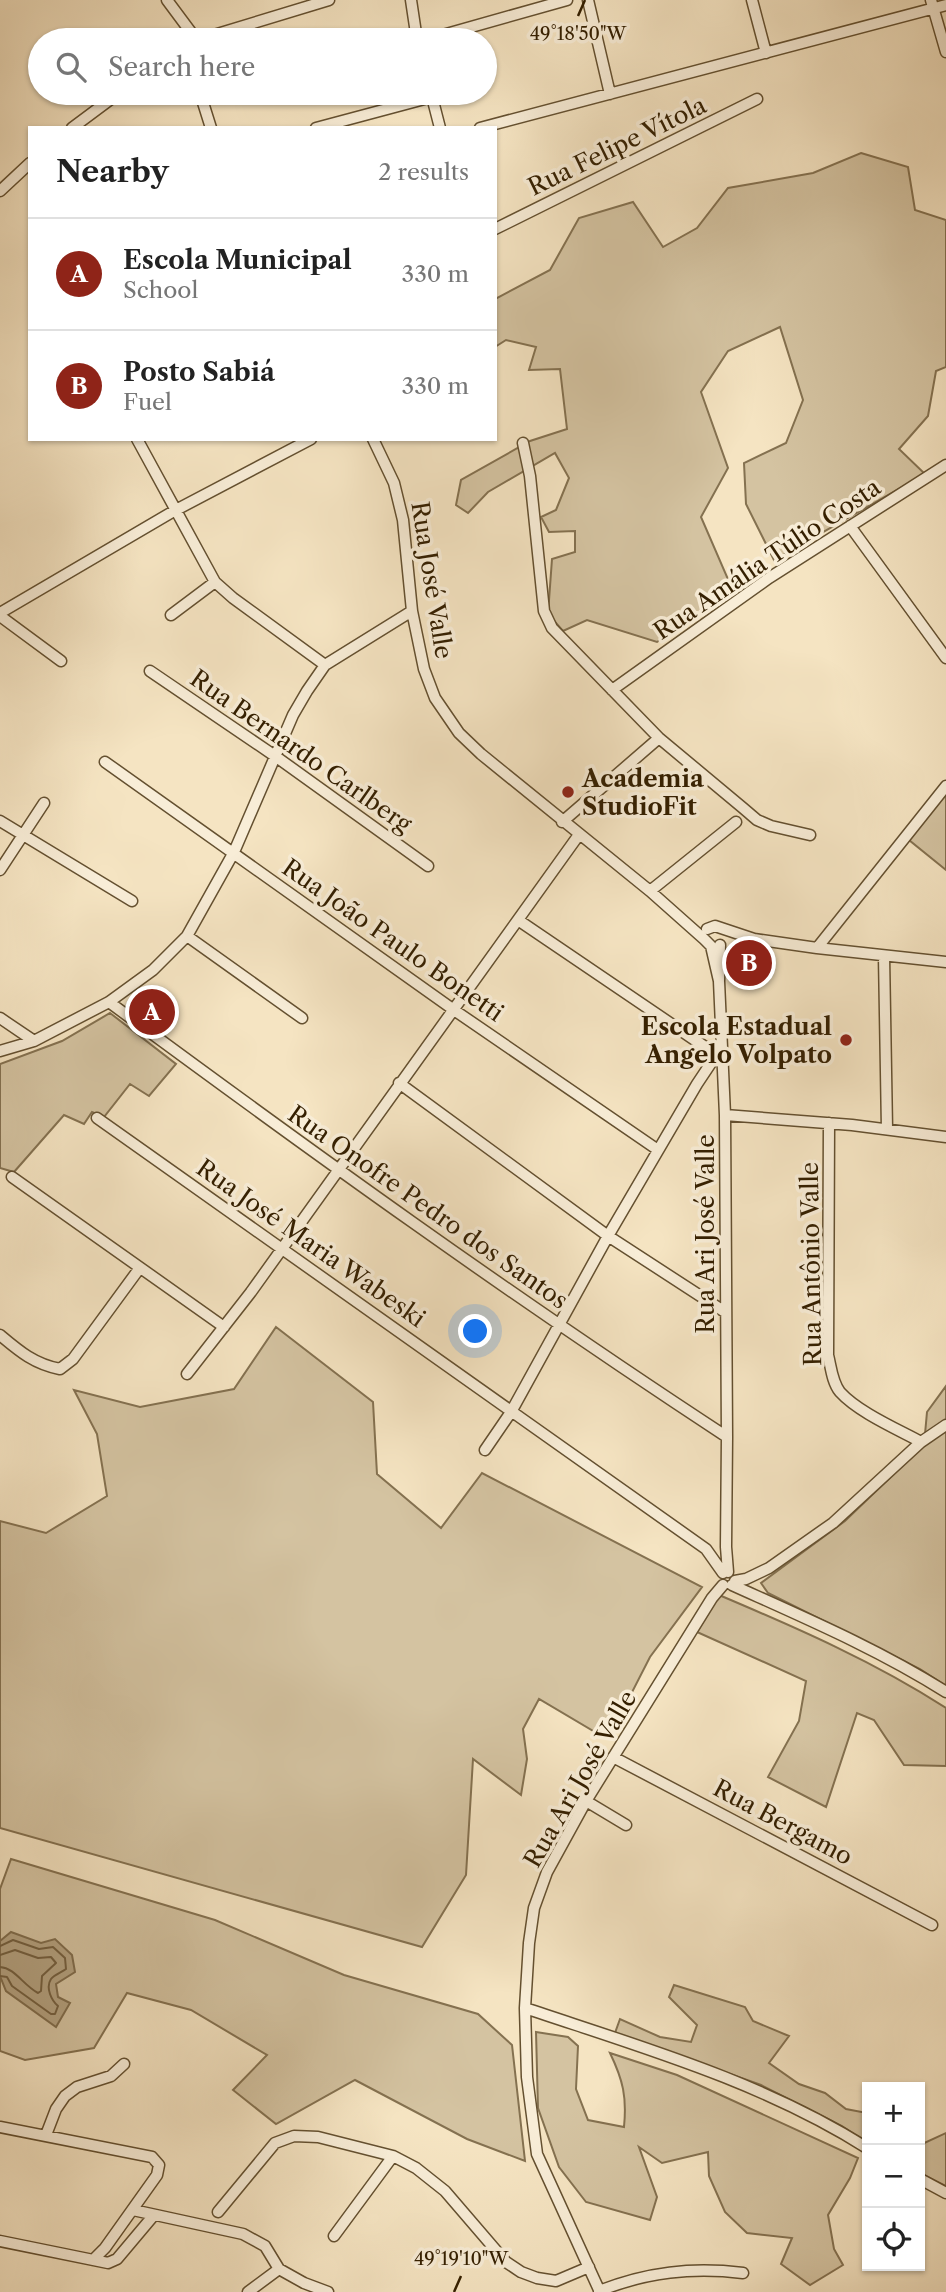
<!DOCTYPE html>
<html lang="en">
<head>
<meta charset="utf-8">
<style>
  body { margin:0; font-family:"Libre Caslon Text",serif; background:#f2f2f2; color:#222 }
  .controls { position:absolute; right:21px; bottom:21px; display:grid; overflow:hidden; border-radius:0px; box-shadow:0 2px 5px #0004 }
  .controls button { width:63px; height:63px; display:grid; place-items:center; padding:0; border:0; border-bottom:2px solid #e0e0e0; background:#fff; color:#222; font:35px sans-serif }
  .you { position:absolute; left:476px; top:1332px; width:24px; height:24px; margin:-18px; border:5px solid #fff; border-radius:50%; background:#1a73e8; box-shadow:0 0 0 10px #1a73e833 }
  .badge { display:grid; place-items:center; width:46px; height:46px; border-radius:50%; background:#8f2418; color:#fff; font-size:23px; font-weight:700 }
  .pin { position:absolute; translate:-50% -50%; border:4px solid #fff; box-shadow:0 2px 7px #0006 }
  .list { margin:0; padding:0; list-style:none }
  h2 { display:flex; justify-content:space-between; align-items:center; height:91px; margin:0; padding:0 28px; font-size:30px }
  h2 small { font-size:23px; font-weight:400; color:#767676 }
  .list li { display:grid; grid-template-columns:46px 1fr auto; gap:21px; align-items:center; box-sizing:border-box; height:112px; padding:0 28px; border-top:2px solid #e0e0e0 }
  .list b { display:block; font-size:26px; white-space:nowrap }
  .list p { margin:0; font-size:23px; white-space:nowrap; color:#767676 }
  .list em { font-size:23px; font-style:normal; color:#767676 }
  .icon { flex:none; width:38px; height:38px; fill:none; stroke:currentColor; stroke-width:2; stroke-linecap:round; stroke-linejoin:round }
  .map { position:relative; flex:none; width:946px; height:2292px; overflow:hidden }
  .search { position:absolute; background:#fff; box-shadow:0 2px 5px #0004; left:28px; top:28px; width:469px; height:77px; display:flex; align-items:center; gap:18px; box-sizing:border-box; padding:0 24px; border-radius:38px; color:#767676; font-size:26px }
  .panel { position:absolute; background:#fff; box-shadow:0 2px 5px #0004; left:28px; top:126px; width:469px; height:315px; border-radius:0px }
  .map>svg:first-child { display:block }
  .green { fill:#d4c3a1; stroke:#847150; stroke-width:2 }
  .water { fill:#b3a180; stroke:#806d4d; stroke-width:2 }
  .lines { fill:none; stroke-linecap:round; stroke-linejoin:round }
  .shore { stroke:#746040; stroke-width:2 }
  .minor-casing { stroke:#645030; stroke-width:13 }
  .minor { stroke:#f8edd7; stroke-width:10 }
  .ticks { fill:none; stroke:#341f00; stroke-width:2.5 }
  .poi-dot { fill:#8f2418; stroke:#f8edd7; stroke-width:2.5 }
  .labels { text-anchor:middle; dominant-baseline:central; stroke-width:7; stroke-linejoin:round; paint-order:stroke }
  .street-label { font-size:24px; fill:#341f00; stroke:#f8edd7 }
  .poi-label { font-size:24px; font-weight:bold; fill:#341f00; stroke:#f8edd7; text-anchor:start }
  .ticks-label { font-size:18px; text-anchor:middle; fill:#341f00; stroke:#f8edd7; stroke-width:7; stroke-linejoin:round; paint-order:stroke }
</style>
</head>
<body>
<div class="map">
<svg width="946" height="2292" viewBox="0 0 946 2292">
  <rect width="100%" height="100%" fill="#f5e4c2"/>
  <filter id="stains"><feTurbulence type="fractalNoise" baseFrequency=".00286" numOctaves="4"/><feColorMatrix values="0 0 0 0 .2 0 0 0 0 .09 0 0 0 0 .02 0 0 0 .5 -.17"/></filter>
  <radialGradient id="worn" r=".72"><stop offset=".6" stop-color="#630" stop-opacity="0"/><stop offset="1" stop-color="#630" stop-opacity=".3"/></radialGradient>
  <!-- green -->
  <path class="green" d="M 861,153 L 908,167 L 915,210 L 946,220 L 946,367 L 936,371 L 928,416 L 899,449 L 925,474 L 774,560 L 746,504 L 744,463 L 786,443 L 803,400 L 780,327 L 728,351 L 701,392 L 728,468 L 701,517 L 734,593 L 657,642 L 587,620 L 563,631 L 548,614 L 552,559 L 575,552 L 575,531 L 549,532 L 541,517 L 556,510 L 569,478 L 555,453 L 488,492 L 468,513 L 456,505 L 461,480 L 530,441 L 567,429 L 560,369 L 529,370 L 536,347 L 506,340 L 495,347 L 495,299 L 550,270 L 579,218 L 633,202 L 663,247 L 697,228 L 728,188 L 813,173 Z
    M 946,790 L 946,870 L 909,840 Z
    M 110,1013 L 176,1064 L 149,1096 L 130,1084 L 104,1117 L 92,1112 L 84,1124 L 64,1115 L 14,1172 L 0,1168 L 0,1064 L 62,1041 Z
    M 276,1327 L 373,1402 L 377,1474 L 441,1528 L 482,1473 L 702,1587 L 650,1657 L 626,1704 L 595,1732 L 539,1699 L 523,1729 L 527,1759 L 521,1795 L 473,1759 L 466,1875 L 422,1947 L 0,1828 L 0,1521 L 46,1533 L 107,1496 L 97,1434 L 74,1390 L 140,1407 L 234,1389 Z
    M 946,1386 L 946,1686 L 920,1669 L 768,1593 L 761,1583 L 845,1521 L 924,1445 L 927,1412 Z
    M 719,1595 C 797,1628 875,1662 946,1708 L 946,1766 L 904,1765 L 874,1720 L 857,1713 L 826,1807 L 768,1777 L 799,1721 L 806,1681 L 697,1632 Z
    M 11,1859 L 215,1920 L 344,1975 L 478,2014 L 512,2045 L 525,2161 L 467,2139 L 355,2080 L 276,2124 L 233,2090 L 267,2055 L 191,2010 L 127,1993 L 94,2048 L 25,2060 L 0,2051 L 0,1889 Z
    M 674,1985 L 745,2007 L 753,2021 L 789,2036 L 769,2063 L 799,2084 L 825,2093 L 846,2109 L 867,2113 L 867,2143 L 842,2126 L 761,2085 L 615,2033 L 620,2019 L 660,2037 L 691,2042 L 697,2025 L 669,1997 Z
    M 536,2032 L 568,2037 L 578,2046 L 576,2089 L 588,2120 L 624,2127 C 627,2097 623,2080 610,2053 L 677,2075 L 858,2158 L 850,2178 L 828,2215 L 834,2249 L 843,2265 L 810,2285 L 781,2264 L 792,2238 L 747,2233 L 725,2212 L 709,2176 L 708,2152 L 662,2163 L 639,2147 L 657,2197 L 650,2220 L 586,2202 L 559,2167 L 538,2108 Z
    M 946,2133 L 946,2186 L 920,2173 L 920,2145 Z"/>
  <!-- water -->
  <path class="water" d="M 11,1932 L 41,1943 L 55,1939 L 72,1955 L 75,1972 L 56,1984 L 58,1997 L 70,2003 L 56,2027 L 6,1991 L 0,1976 L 0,1941 Z"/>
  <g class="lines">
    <!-- shore -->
    <path class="shore" d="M 0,1946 L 13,1940 L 39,1949 L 53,1947 L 65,1958 L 66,1969 C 62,1972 54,1975 51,1979 C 45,1988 52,2001 58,2006 L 55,2014 L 51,2014 L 12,1986 L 7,1977 L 0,1976
      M 0,1955 L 15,1950 L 38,1958 L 51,1957 L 56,1963 L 42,1976 L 41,1991 L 38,1993 C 23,1985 15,1968 0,1967"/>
    <defs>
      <path id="minor" d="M 167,0 L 193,35
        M 411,0 L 417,40
        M 588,0 L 610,94
        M 752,0 L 766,53
        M 931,0 L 946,52
        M 204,38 L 329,0
        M 425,40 L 567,0
        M 200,93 L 211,128
        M 431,93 L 440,128
        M 72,128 L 119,93
        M 316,128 L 432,97
        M 480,128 L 946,5
        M 0,191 L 30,163
        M 495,229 L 757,99
        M 137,439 L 215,582 L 233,598 L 325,665
        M 373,439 L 394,483 L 403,520 L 412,611 L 424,669 L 435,698 L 459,733 L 481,754 L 650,891 L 704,939 L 711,946 L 719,981
        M 523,443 L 530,476 L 544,611 L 552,628 L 659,738 L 743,808 L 757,820 L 771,826 L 810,835
        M 850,526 L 946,658
        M 0,613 L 174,511 L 311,439
        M 171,615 L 215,582
        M 0,616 L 61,661
        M 150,671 L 275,756 L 428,866
        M 612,690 L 769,578 L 946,465
        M 105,762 L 454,1010 L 658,1150
        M 0,821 L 132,901
        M 562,822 L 659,738
        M 0,870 L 44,803
        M 650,891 L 736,822
        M 518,920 L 717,1055
        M 707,929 L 715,926 L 754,939 L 817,948 L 946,962
        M 187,936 L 302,1018
        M 720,945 L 719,981 L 725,1115 L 727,1437 L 726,1547 L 728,1572
        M 817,948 L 946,786
        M 884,956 L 887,1129
        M 109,1002 C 312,1152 516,1299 727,1437
        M 0,1018 L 34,1041
        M 0,1051 L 34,1041 L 109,1002 L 153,970 L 187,936 L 234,852 L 293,715 L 307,691 L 325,665 L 412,611
        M 399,1083 L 608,1236 L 725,1312
        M 725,1115 L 852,1125 L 946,1137
        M 97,1118 L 706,1549 L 723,1573
        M 829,1123 L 828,1355 C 831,1367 832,1382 840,1392 C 858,1412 897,1429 921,1442
        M 12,1177 L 224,1327
        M 0,1335 C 19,1351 34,1364 60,1369 L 73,1359 L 139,1269
        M 187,1374 L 251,1292 L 578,836
        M 485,1450 L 511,1412 L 608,1236 L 697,1084 L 721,1048
        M 735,1581 L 746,1579 L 769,1568 L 833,1523 L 921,1442 L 946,1425
        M 732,1585 C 805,1618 878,1649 946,1692
        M 613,1757 L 932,1925
        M 586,1801 L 626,1825
        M 525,2008 C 641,2047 763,2082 867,2148
        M 0,2127 L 152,2157 L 159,2165 L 157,2175 L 105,2248 L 93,2260
        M 46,2135 L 56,2109 L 65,2096 L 77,2087 L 111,2076 L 124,2064
        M 920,2179 L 946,2193
        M 133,2210 L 243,2234 L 265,2246 L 279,2269 L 304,2283 L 328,2292
        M 218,2212 L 275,2143 L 294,2136 L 318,2137 L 393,2156 L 416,2168 L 445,2191 L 506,2262 L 521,2272 L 537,2278 L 556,2281 L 589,2267
        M 334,2236 L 393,2156
        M 0,2241 L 108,2263 L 117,2259 L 154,2215
        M 599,2291 C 647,2272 692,2267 743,2273
        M 248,2292 L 279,2269
        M 600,2292 L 537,2154 L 527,2077 L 525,2008 L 529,1943 L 534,1908 L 547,1872 L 586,1801 L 712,1598 L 723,1585"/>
    </defs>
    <!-- minor casing -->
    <use href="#minor" class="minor-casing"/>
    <!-- minor -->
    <use href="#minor" class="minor"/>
  </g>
  <!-- ticks -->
  <path class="ticks" d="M 578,16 L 585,0M 454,2292 L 461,2276"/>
  <!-- markers -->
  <g class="poi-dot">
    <circle cx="568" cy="792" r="7"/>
    <circle cx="846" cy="1040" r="7"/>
  </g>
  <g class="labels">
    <!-- street labels -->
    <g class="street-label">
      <text transform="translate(617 146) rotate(-26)">Rua Felipe Vítola</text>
      <text transform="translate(767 559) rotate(-34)">Rua Amália Túlio Costa</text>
      <text transform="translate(432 580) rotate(81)">Rua José Valle</text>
      <text transform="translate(301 751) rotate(35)">Rua Bernardo Carlberg</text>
      <text transform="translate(393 940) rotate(35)">Rua João Paulo Bonetti</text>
      <text transform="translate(428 1207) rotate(35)">Rua Onofre Pedro dos Santos</text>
      <text transform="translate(705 1234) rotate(-90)">Rua Ari José Valle</text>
      <text transform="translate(311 1243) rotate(35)">Rua José Maria Wabeski</text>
      <text transform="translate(811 1264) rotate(-91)">Rua Antônio Valle</text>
      <text transform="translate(580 1779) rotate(-60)">Rua Ari José Valle</text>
      <text transform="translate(783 1822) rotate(28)">Rua Bergamo</text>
    </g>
    <!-- poi labels -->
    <g class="poi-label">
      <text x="582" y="778">Academia<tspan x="582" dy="28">StudioFit</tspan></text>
      <text x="832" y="1026" text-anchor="end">Escola Estadual<tspan x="832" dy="28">Angelo Volpato</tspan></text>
    </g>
  </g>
  <g class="ticks-label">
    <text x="578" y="40">49°18'50"W</text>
    <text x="461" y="2265">49°19'10"W</text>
  </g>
  <rect width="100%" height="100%" filter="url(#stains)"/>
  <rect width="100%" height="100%" fill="url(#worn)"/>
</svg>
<div class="controls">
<button>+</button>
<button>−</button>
<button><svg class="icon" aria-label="locate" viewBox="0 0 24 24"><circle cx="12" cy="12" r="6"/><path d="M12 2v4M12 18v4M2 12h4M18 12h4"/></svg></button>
</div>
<div class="you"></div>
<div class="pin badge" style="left:152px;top:1012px">A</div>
<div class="pin badge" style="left:749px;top:963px">B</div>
<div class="search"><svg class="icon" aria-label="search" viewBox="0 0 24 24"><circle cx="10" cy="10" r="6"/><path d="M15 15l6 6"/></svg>Search here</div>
<section class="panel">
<h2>Nearby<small>2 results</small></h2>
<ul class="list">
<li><span class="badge">A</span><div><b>Escola Municipal</b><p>School</p></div><em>330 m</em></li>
<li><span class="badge">B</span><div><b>Posto Sabiá</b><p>Fuel</p></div><em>330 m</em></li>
</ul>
</section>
</div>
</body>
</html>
